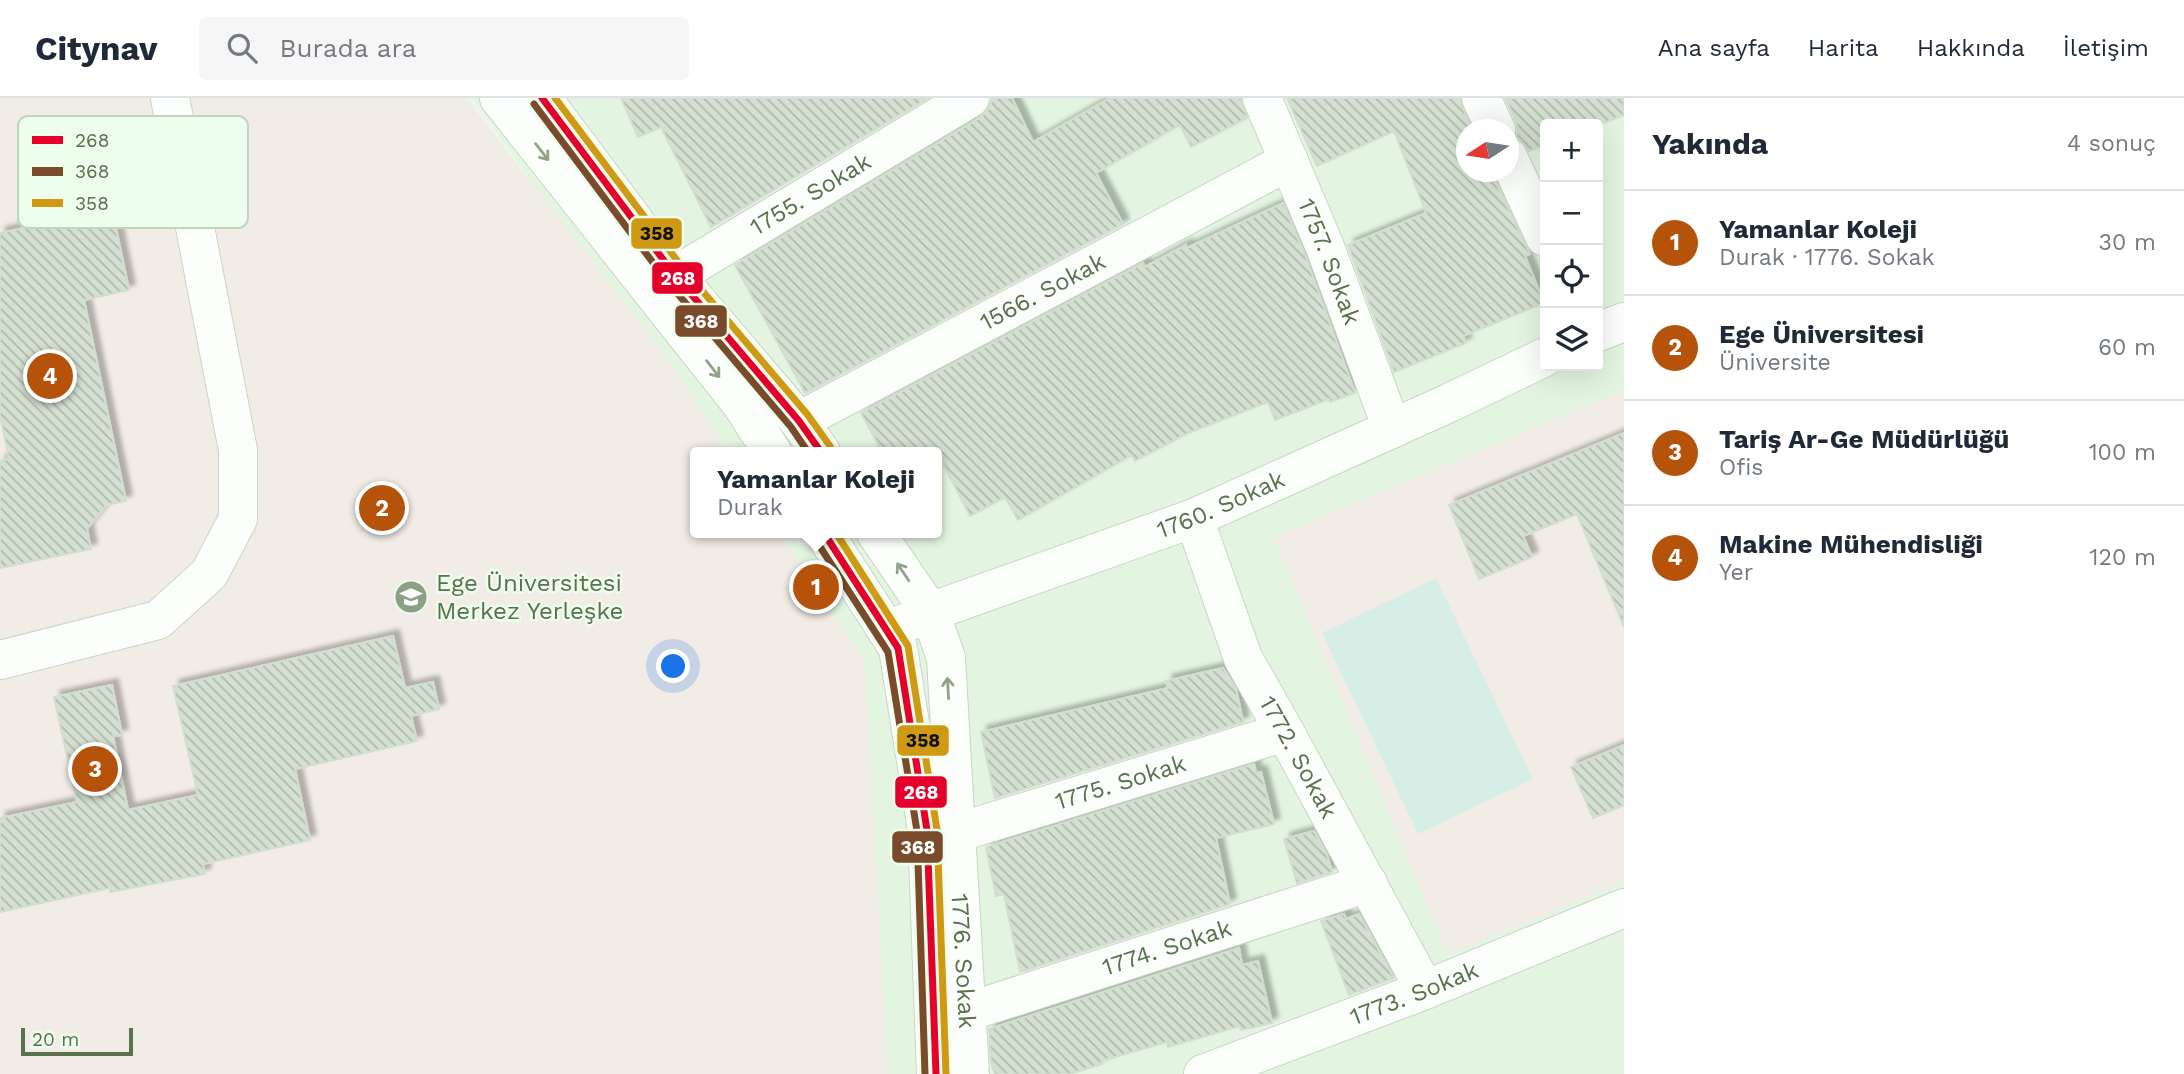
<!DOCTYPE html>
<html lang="tr">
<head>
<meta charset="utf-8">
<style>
  body { margin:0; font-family:"Work Sans",sans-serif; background:#f6f6f7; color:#1f2937 }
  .controls { position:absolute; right:21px; top:21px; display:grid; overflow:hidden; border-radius:7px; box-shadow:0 7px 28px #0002 }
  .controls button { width:63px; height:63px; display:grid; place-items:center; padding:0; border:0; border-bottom:2px solid #e0e1e3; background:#fff; color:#1f2937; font:35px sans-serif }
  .compass { position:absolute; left:1456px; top:21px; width:63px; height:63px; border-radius:50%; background:#fff; box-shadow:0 7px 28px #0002; rotate:258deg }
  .scale { position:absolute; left:21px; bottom:18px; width:112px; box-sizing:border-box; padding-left:7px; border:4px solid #59724d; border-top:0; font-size:19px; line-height:24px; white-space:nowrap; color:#59724d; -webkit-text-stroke:5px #eefeed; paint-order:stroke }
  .you { position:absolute; left:674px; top:569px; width:24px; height:24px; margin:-18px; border:5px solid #fff; border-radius:50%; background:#1a73e8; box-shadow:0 0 0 10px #1a73e833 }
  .badge { display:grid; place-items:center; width:46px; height:46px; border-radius:50%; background:#b45309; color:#fff; font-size:23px; font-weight:700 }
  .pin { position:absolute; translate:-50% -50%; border:4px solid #fff; box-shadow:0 2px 7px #0006 }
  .popup { position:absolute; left:690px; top:349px; width:252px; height:91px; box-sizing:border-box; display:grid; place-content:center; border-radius:7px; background:#fff; filter:drop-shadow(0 2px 5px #0005); font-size:23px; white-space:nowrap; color:#747a83 }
  .popup b { font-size:26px; color:#1f2937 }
  .popup::after { content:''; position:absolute; left:50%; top:100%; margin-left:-14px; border:14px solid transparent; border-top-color:#fff }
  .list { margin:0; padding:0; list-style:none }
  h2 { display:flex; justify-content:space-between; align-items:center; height:91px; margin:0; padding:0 28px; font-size:30px }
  h2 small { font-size:23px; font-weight:400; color:#747a83 }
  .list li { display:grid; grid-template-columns:46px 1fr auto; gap:21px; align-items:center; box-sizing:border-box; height:105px; padding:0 28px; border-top:2px solid #e0e1e3 }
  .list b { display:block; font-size:26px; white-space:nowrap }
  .list p { margin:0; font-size:23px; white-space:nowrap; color:#747a83 }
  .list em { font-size:23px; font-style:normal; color:#747a83 }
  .icon { flex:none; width:38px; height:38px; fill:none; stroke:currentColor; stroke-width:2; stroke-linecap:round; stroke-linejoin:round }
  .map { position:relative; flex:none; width:1624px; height:976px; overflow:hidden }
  header { display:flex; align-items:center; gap:42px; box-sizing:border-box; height:98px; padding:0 35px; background:#fff; border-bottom:2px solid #e0e1e3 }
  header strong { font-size:33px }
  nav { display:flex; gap:38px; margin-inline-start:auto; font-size:24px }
  .search { width:490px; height:63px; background:#f6f6f7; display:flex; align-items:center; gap:18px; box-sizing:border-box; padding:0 24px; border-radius:7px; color:#747a83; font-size:26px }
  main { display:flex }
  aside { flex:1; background:#fff }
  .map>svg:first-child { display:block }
  .residential { fill:#e3f5e1; fill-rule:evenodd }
  .education { fill:#f2ece7 }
  .green { fill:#d7eee7 }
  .building { fill:url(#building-back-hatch); stroke:#d2dece; stroke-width:2; filter:url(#shadow) }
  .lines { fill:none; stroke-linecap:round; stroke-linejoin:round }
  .minor-casing { stroke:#cad5c6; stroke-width:40 }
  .minor { stroke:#fcfefc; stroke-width:38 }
  .bus-1-casing { stroke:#eefeed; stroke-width:12 }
  .bus-2-casing { stroke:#eefeed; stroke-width:12 }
  .bus-3-casing { stroke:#eefeed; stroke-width:12 }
  .bus-1 { stroke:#e4002b; stroke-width:7 }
  .bus-2 { stroke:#7a4b2a; stroke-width:7 }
  .bus-3 { stroke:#d09913; stroke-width:7 }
  .oneway { stroke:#92a38a }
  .labels { text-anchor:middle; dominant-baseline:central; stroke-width:5; stroke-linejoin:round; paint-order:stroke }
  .street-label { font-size:24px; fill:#59724d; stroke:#eefeed }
  .poi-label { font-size:24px; fill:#59724d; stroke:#eefeed; text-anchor:start }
  .key { fill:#eefeed; stroke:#c1d4bd; stroke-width:2 }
  .key-label { font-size:19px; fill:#59724d }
  .line-badge { stroke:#eefeed; stroke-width:2.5 }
  .badge-label { font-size:19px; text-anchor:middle; font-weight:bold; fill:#fff }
  .pale-badge-label { font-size:19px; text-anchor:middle; font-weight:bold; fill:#111 }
</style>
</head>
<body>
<header>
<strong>Citynav</strong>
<div class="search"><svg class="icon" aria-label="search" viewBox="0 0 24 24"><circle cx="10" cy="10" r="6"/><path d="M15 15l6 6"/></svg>Burada ara</div>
<nav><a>Ana sayfa</a><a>Harita</a><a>Hakkında</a><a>İletişim</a></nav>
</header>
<main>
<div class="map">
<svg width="1624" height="976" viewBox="0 0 1624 976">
  <defs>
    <pattern id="building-back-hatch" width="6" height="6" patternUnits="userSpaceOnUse" patternTransform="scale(1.75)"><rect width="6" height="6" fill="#d4e0d1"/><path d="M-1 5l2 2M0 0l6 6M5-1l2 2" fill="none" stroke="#afbaac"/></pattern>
    <filter id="shadow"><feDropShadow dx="6" dy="-6" stdDeviation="2" flood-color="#0004"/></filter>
  </defs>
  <rect width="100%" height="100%" fill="#ecf6eb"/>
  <!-- residential -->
  <path class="residential" d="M 473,0 L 1624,0 L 1624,976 L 888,976 L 865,564 L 775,435 L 937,435 L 937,354 L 719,354 ZM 1545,26 L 1598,26 L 1598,268 L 1545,268 ZM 1466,32 L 1508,32 L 1508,74 L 1466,74 Z"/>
  <!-- education -->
  <path class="education" d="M 0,0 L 466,0 L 665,257 L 728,354 L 695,354 L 695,435 L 781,435 L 865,564 L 888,976 L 0,976 Z
    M 1624,292 L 1624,783 L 1448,857 L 1274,439 Z"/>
  <!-- green -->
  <path class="green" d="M 1436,480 L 1533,681 L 1418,736 L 1322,535 Z"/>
  <!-- building -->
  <path class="building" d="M 621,0 L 928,0 L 711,129 L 661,29 L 638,39 Z
    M 992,0 L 1012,0 L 1033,44 L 1110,0 L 1241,0 L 1247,20 L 1191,49 L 1180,27 L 1096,75 L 1123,126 L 805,295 L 735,167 L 981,19 L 989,11 Z
    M 1287,0 L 1459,0 L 1472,32 L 1466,32 L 1466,74 L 1491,74 L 1530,156 L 1525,158 L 1544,205 L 1463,238 L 1466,245 L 1394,274 L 1348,147 L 1426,115 L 1394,33 L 1317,68 Z
    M 1505,0 L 1624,0 L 1624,17 L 1598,27 L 1545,26 L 1545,47 L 1529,53 L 1521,42 L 1516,39 L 1518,33 L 1516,23 Z
    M 1283,105 L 1305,157 L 1355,295 L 1330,304 L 1329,301 L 1275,322 L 1268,304 L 1188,335 L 1135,363 L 1132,357 L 1018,422 L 1005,399 L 970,418 L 937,354 L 882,354 L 861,315 L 1143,165 L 1145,169 L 1186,147 L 1187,150 Z
    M 112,111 L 129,192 L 84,202 L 126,403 L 106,407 L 87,431 L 91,451 L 0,470 L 0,363 L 9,361 L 0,317 L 0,135 Z
    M 1624,335 L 1624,529 L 1577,416 L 1523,438 L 1532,459 L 1479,481 L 1449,407 Z
    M 393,538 L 405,590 L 433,584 L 439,611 L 411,618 L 417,643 L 295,671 L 310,742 L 203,766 L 205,776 L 110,794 L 110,790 L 0,814 L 0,720 L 77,704 L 54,599 L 112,587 L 122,637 L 113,638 L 128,712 L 198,697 L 173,588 Z
    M 1223,570 L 1236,591 L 1243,624 L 995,700 L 981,634 L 1168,590 L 1166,583 Z
    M 1624,647 L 1624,707 L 1593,720 L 1571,669 Z
    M 1254,666 L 1256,675 L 1261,674 L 1274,726 L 1216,740 L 1230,806 L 1020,874 L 1004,796 L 996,798 L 986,749 Z
    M 1314,733 L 1327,757 L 1332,774 L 1297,785 L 1284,741 Z
    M 1344,816 L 1346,821 L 1359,816 L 1394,880 L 1349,897 L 1321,823 Z
    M 1239,850 L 1242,867 L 1258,863 L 1272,925 L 1241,932 L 1240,928 L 1168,949 L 1167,944 L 1101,963 L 1102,966 L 1069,976 L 995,976 L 991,965 L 989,931 Z"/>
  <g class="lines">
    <defs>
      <g id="minor">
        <path d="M 499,0 L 742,307 L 772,354"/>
        <path d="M 542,0 L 674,176 L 799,323 L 821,354"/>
        <path id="s1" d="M 1262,0 L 1325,149 L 1392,331"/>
        <path d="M 1481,0 L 1496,32"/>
        <path d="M 1508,59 L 1545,139"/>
        <path id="s2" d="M 653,191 L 970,0"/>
        <path d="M 1598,234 L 1624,224"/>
        <path id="s3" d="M 799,323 L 1289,63"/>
        <path id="s4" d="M 1194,420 L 1243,560 L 1285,634 L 1425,892"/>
        <path d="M 824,435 L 898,550 L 927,732 L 936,976"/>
        <path id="s5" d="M 876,435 L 930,514 L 946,560 L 970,976"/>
        <path id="s6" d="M 887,533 L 930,514 L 1194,420 L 1449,305 L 1545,259"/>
        <path d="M 0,562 L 158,522 L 209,476 L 238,421 L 238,352 L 170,0"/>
        <path id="s7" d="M 956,735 L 1285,634"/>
        <path id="s8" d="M 967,914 L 1368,785"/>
        <path id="s9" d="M 1203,976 L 1425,892 L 1624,810"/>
      </g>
    </defs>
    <!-- minor casing -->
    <use href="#minor" class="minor-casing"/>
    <!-- minor -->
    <use href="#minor" class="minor"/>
    <defs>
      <path id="bus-1" d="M 542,0 L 674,176 L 799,323 L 821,354
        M 824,435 L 898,550 L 927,732 L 936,976"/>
      <path id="bus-2" d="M 534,6 L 666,182 L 791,329 L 808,354
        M 815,441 L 888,554 L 917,733 L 925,976"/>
      <path id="bus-3" d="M 555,0 L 682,169 L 807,316 L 830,348
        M 836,435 L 908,548 L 937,732 L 946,976"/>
    </defs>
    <!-- bus-1 casing -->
    <use href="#bus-1" class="bus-1-casing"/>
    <!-- bus-2 casing -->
    <use href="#bus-2" class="bus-2-casing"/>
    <!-- bus-3 casing -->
    <use href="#bus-3" class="bus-3-casing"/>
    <!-- bus-1 -->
    <use href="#bus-1" class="bus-1"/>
    <!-- bus-2 -->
    <use href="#bus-2" class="bus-2"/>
    <!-- bus-3 -->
    <use href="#bus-3" class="bus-3"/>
  </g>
  <!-- one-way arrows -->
  <defs><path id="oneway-shaft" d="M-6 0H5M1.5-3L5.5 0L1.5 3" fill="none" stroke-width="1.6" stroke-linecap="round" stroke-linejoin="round" transform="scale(1.75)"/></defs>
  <g class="oneway">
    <use href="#oneway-shaft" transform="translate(542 54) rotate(52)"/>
    <use href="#oneway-shaft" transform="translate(713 271) rotate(52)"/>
    <use href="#oneway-shaft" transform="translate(903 474) rotate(-124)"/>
    <use href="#oneway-shaft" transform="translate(948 590) rotate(-93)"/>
  </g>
  <!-- icons -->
  <defs>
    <symbol id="university-disc" viewBox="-11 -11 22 22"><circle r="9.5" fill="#8ca084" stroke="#eefeed"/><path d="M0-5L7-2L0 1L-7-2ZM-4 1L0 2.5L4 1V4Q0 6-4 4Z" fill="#fff"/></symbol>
  </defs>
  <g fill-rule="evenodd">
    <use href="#university-disc" x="392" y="480" width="38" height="38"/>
  </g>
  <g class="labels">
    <!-- street labels -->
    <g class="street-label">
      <text stroke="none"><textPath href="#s2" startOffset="184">1755. Sokak</textPath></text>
      <text stroke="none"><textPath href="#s1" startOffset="177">1757. Sokak</textPath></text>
      <text stroke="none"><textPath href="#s3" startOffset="276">1566. Sokak</textPath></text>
      <text stroke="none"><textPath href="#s6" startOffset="357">1760. Sokak</textPath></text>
      <text stroke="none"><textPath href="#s4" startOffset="262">1772. Sokak</textPath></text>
      <text stroke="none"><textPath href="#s7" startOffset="172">1775. Sokak</textPath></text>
      <text stroke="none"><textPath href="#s8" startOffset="210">1774. Sokak</textPath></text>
      <text stroke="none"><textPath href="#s5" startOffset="448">1776. Sokak</textPath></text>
      <text stroke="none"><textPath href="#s9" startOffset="226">1773. Sokak</textPath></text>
    </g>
    <!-- poi labels -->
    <g class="poi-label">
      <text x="436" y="485">Ege Üniversitesi<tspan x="436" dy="28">Merkez Yerleşke</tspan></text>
    </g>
  </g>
  <!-- legend -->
  <rect x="18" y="18" width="230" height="112" rx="10" class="key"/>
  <rect x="32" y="38" width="31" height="8" fill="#e4002b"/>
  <rect x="32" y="69" width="31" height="9" fill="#7a4b2a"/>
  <rect x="32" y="101" width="31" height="8" fill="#d09913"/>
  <g class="key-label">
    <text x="75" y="49">268</text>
    <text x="75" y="80">368</text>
    <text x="75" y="112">358</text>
  </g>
  <g class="line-badge">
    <rect x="630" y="119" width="53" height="33" rx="7" fill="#d09913"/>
    <rect x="651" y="163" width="53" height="34" rx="7" fill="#e4002b"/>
    <rect x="674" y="206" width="54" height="34" rx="7" fill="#7a4b2a"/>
    <rect x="896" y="626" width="54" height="33" rx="7" fill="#d09913"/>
    <rect x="894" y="677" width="54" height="34" rx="7" fill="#e4002b"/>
    <rect x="891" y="732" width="53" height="34" rx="7" fill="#7a4b2a"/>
  </g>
  <g class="badge-label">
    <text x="678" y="187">268</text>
    <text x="701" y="230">368</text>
    <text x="921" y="701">268</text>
    <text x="918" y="756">368</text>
  </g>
  <g class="pale-badge-label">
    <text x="657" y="142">358</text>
    <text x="923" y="649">358</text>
  </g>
</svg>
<div class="controls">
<button>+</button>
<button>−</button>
<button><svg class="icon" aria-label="locate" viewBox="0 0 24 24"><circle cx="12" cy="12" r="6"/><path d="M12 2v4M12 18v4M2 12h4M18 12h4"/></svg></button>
<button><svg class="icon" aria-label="layers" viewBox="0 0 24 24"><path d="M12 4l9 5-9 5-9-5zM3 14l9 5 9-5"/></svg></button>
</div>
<svg class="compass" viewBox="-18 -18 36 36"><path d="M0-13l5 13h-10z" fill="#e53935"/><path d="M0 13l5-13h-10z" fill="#747a83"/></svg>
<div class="scale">20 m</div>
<div class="you"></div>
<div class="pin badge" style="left:816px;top:489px">1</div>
<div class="popup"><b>Yamanlar Koleji</b>Durak</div>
<div class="pin badge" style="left:382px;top:410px">2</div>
<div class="pin badge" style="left:95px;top:671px">3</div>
<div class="pin badge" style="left:50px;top:278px">4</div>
</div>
<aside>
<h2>Yakında<small>4 sonuç</small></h2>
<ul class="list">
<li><span class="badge">1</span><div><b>Yamanlar Koleji</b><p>Durak · 1776. Sokak</p></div><em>30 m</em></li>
<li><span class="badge">2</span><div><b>Ege Üniversitesi</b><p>Üniversite</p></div><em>60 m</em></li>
<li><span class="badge">3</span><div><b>Tariş Ar-Ge Müdürlüğü</b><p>Ofis</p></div><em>100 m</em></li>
<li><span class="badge">4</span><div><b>Makine Mühendisliği</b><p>Yer</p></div><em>120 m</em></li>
</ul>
</aside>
</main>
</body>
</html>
